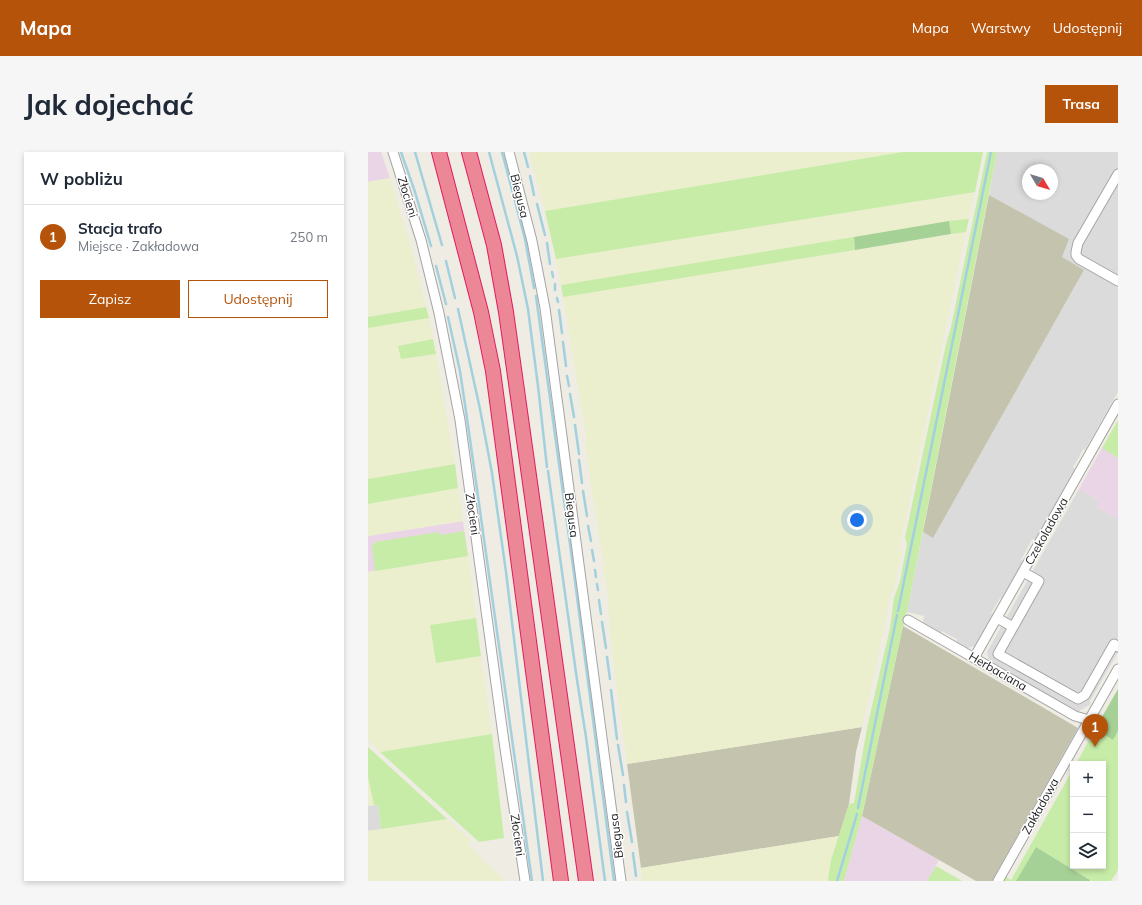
<!DOCTYPE html>
<html lang="pl">
<head>
<meta charset="utf-8">
<style>
  body { margin:0; font-family:Mulish,sans-serif; background:#f6f6f7; color:#1f2937 }
  .controls { position:absolute; right:12px; bottom:12px; display:grid; overflow:hidden; border-radius:0px; box-shadow:0 2px 6px #0003 }
  .controls button { width:36px; height:36px; display:grid; place-items:center; padding:0; border:0; border-bottom:1px solid #e0e1e3; background:#fff; color:#1f2937; font:20px sans-serif }
  .compass { position:absolute; left:654px; top:12px; width:36px; height:36px; border-radius:50%; background:#fff; box-shadow:0 2px 6px #0003; rotate:128deg }
  .you { position:absolute; left:489px; top:368px; width:14px; height:14px; margin:-10px; border:3px solid #fff; border-radius:50%; background:#1a73e8; box-shadow:0 0 0 6px #1a73e833 }
  .badge { display:grid; place-items:center; width:26px; height:26px; border-radius:50%; background:#b45309; color:#fff; font-size:13px; font-weight:700 }
  .pin { position:absolute; translate:-50% -33px; filter:drop-shadow(0 1px 2px #0008) }
  .pin::after { content:''; position:absolute; top:21px; width:14px; height:12px; background:inherit; clip-path:polygon(0 0,100% 0,50% 100%) }
  .list { margin:0; padding:0; list-style:none }
  h2 { display:flex; justify-content:space-between; align-items:center; height:52px; margin:0; padding:0 16px; font-size:17px }
  h2 small { font-size:13px; font-weight:400; color:#747a83 }
  .list li { display:grid; grid-template-columns:26px 1fr auto; gap:12px; align-items:center; box-sizing:border-box; height:64px; padding:0 16px; border-top:1px solid #e0e1e3 }
  .list b { display:block; font-size:15px; white-space:nowrap }
  .list p { margin:0; font-size:13px; white-space:nowrap; color:#747a83 }
  .list em { font-size:13px; font-style:normal; color:#747a83 }
  .actions { display:flex; gap:8px; padding:12px 16px }
  .actions a { flex:1; padding:9px 0; border:1px solid #b45309; border-radius:0px; text-align:center; font-size:14px; color:#b45309 }
  .actions .main { background:#b45309; color:#fff }
  .icon { flex:none; width:22px; height:22px; fill:none; stroke:currentColor; stroke-width:2; stroke-linecap:round; stroke-linejoin:round }
  .map { position:relative; flex:none; width:750px; height:729px; overflow:hidden; border-radius:0px }
  header { display:flex; align-items:center; gap:24px; box-sizing:border-box; height:56px; padding:0 20px; background:#b45309; color:#fff }
  header strong { font-size:19px }
  nav { display:flex; gap:22px; margin-inline-start:auto; font-size:14px }
  .intro { display:flex; align-items:center; justify-content:space-between; box-sizing:border-box; height:96px; padding:0 24px }
  h1 { margin:0; font-size:28px }
  .button { padding:10px 18px; border-radius:0px; background:#b45309; color:#fff; font-size:14px; font-weight:700 }
  main { display:flex; gap:24px; padding:0 24px }
  aside { flex:1; background:#fff; border-radius:0px; box-shadow:0 2px 6px #0003 }
  .map>svg:first-child { display:block }
  .residential { fill:#dcdbdb; fill-rule:evenodd }
  .industrial { fill:#e9d5e5 }
  .construction { fill:#c4c4ae }
  .farmland { fill:#ecefce }
  .grass { fill:#c7eca7 }
  .forest { fill:#a6d196 }
  .lines { fill:none; stroke-linecap:round; stroke-linejoin:round }
  .stream { stroke:#a2d0df; stroke-width:2.5 }
  .minor-casing { stroke:#a5a5a5; stroke-width:11 }
  .highway-casing { stroke:#e21c5a; stroke-width:16 }
  .minor { stroke:#fff; stroke-width:9 }
  .highway { stroke:#eb8797; stroke-width:14 }
  .labels { text-anchor:middle; dominant-baseline:central; stroke-width:3; stroke-linejoin:round; paint-order:stroke }
  .street-label { font-size:12px; fill:#1e1e1e; stroke:#fff }
</style>
</head>
<body>
<header>
<strong>Mapa</strong>
<nav><a>Mapa</a><a>Warstwy</a><a>Udostępnij</a></nav>
</header>
<div class="intro"><h1>Jak dojechać</h1><a class="button">Trasa</a></div>
<main>
<aside>
<h2>W pobliżu<small></small></h2>
<ul class="list">
<li><span class="badge">1</span><div><b>Stacja trafo</b><p>Miejsce · Zakładowa</p></div><em>250 m</em></li>
</ul>
<div class="actions"><a class="main">Zapisz</a><a>Udostępnij</a></div>
</aside>
<div class="map">
<svg width="750" height="729" viewBox="0 0 750 729">
  <rect width="100%" height="100%" fill="#efece3"/>
  <!-- residential -->
  <path class="residential" d="M 629,0 L 750,0 L 750,240 L 717,298 L 715,297 L 711,305 L 705,315 L 707,317 L 667,388 L 664,387 L 653,408 L 655,409 L 634,446 L 632,446 L 623,461 L 625,462 L 607,494 L 599,496 L 588,489 L 589,487 L 581,483 L 574,479 L 573,481 L 555,471 L 556,464 L 539,460 L 555,380 L 565,385 L 716,118 L 693,105 L 700,87 L 621,43 ZM 660,18 L 684,18 L 684,42 L 660,42 Z
    M 711,337 L 732,349 L 728,355 L 750,367 L 750,500 L 722,549 L 723,552 L 709,560 L 621,509 L 619,500 Z
    M 10,653 L 13,677 L 0,679 L 0,654 Z"/>
  <!-- industrial -->
  <path class="industrial" d="M 0,0 L 13,0 L 22,26 L 0,30 Z
    M 734,296 L 750,306 L 750,367 L 728,355 L 731,348 L 711,337 Z
    M 95,369 L 100,404 L 0,420 L 0,384 Z
    M 494,664 L 571,708 L 559,729 L 476,729 Z"/>
  <!-- construction -->
  <path class="construction" d="M 621,43 L 701,87 L 694,105 L 716,118 L 565,386 L 555,380 Z
    M 535,474 L 710,576 L 624,729 L 608,729 L 494,664 Z
    M 494,575 L 488,600 L 481,652 L 471,684 L 273,716 L 259,612 Z"/>
  <!-- farmland -->
  <path class="farmland" d="M 161,0 L 535,0 L 177,59 Z
    M 22,26 L 46,105 L 58,155 L 0,165 L 0,30 Z
    M 607,40 L 601,67 L 193,133 L 188,107 Z
    M 598,80 L 531,398 L 534,397 L 526,439 L 523,440 L 507,520 L 494,575 L 259,612 L 242,483 L 240,445 L 226,349 L 225,349 L 217,290 L 219,290 L 195,145 Z
    M 61,166 L 65,187 L 30,194 L 33,207 L 68,202 L 87,312 L 0,327 L 0,176 Z
    M 90,336 L 95,369 L 0,384 L 0,352 Z
    M 100,404 L 108,466 L 62,473 L 68,511 L 113,504 L 124,582 L 12,600 L 0,588 L 0,420 Z
    M 0,625 L 6,653 L 0,654 Z
    M 79,667 L 105,690 L 98,691 L 137,729 L 0,729 L 0,679 Z
    M 471,684 L 463,708 L 460,727 L 461,729 L 274,729 L 273,716 Z"/>
  <!-- grass -->
  <path class="grass" d="M 535,0 L 615,0 L 607,40 L 188,107 L 177,59 Z
    M 619,0 L 629,0 L 539,460 L 535,474 L 494,664 L 476,729 L 461,729 L 460,727 L 463,708 L 481,652 L 486,651 L 499,576 L 522,476 L 526,446 L 532,429 L 539,392 L 537,386 L 578,192 L 583,175 Z
    M 601,67 L 598,80 L 583,82 L 581,69 Z
    M 486,85 L 487,98 L 195,145 L 193,133 Z
    M 58,155 L 61,166 L 0,176 L 0,165 Z
    M 65,187 L 68,202 L 33,207 L 30,194 Z
    M 750,268 L 750,306 L 734,296 Z
    M 87,312 L 90,336 L 0,352 L 0,327 Z
    M 96,379 L 100,404 L 7,419 L 4,394 L 7,390 L 71,380 L 72,383 Z
    M 108,466 L 113,504 L 68,511 L 62,473 Z
    M 727,577 L 745,588 L 750,579 L 750,718 L 743,729 L 724,729 L 668,695 L 648,729 L 636,729 L 638,725 L 643,728 L 705,617 L 705,714 L 735,714 L 735,612 L 708,612 Z
    M 124,582 L 136,686 L 111,690 L 12,600 Z
    M 0,595 L 79,667 L 13,677 L 10,653 L 6,653 L 0,625 Z
    M 568,714 L 594,729 L 559,729 Z"/>
  <!-- forest -->
  <path class="forest" d="M 581,69 L 583,82 L 487,98 L 486,85 Z
    M 750,537 L 750,579 L 745,588 L 727,577 Z
    M 668,695 L 722,728 L 722,729 L 648,729 Z"/>
  <g class="lines">
    <!-- stream -->
    <path class="stream" d="M 33,0 L 47,40 L 63,94
      M 47,0 L 74,93
      M 121,0 L 149,104 L 160,157 L 170,234 L 179,315
      M 134,0 L 157,87 L 166,136
      M 156,0 L 160,15
      M 162,24 L 166,43
      M 169,52 L 177,83
      M 179,91 L 182,112
      M 78,109 L 87,146
      M 68,114 L 78,152
      M 184,120 L 185,125
      M 187,132 L 187,138
      M 168,144 L 205,414 L 246,729
      M 189,146 L 190,150
      M 90,157 L 112,257 L 124,321 L 138,420 L 175,729
      M 191,158 L 194,181
      M 80,165 L 92,219 L 100,273 L 164,729
      M 195,190 L 198,214
      M 199,224 L 201,234
      M 202,242 L 206,265
      M 207,273 L 211,302
      M 211,308 L 214,331
      M 180,319 L 209,528 L 218,585 L 237,729
      M 215,339 L 219,364
      M 220,374 L 223,389
      M 224,398 L 226,409
      M 227,418 L 228,425
      M 229,432 L 230,438
      M 231,448 L 233,462
      M 530,459 L 623,0
      M 234,470 L 238,496
      M 239,505 L 242,527
      M 243,538 L 249,587
      M 250,593 L 255,623
      M 256,633 L 258,650
      M 490,656 L 529,463
      M 259,660 L 264,690
      M 265,701 L 268,724
      M 469,729 L 489,662"/>
    <defs>
      <path id="minor" d="M 25,0 L 53,88 L 71,161 L 92,268 L 136,590 L 157,729
        M 141,0 L 164,89 L 177,156 L 253,729
        M 750,22 L 710,91 L 708,100 L 708,103 L 711,107 L 750,129
        M 655,420 L 671,429 L 630,502 L 710,547 L 717,543 L 746,492 L 750,495
        M 629,466 L 645,475
        M 540,468 L 707,564 L 721,568
        M 606,506 L 750,252
        M 630,729 L 750,517"/>
      <path id="highway" d="M 71,0 L 113,160 L 125,219 L 193,729
        M 101,0 L 126,93 L 138,160 L 218,729"/>
    </defs>
    <!-- minor casing -->
    <use href="#minor" class="minor-casing"/>
    <!-- highway casing -->
    <use href="#highway" class="highway-casing"/>
    <!-- minor -->
    <use href="#minor" class="minor"/>
    <!-- highway -->
    <use href="#highway" class="highway"/>
  </g>
  <g class="labels">
    <!-- street labels -->
    <g class="street-label">
      <text transform="translate(152 44) rotate(76)">Biegusa</text>
      <text transform="translate(40 45) rotate(73)">Złocieni</text>
      <text transform="translate(105 362) rotate(82)">Złocieni</text>
      <text transform="translate(204 363) rotate(83)">Biegusa</text>
      <text transform="translate(678 379) rotate(-61)">Czekoladowa</text>
      <text transform="translate(630 519) rotate(30)">Herbaciana</text>
      <text transform="translate(672 654) rotate(-61)">Zakładowa</text>
      <text transform="translate(150 683) rotate(82)">Złocieni</text>
      <text transform="translate(248 684) rotate(-97)">Biegusa</text>
    </g>
  </g>
</svg>
<div class="controls">
<button>+</button>
<button>−</button>
<button><svg class="icon" aria-label="layers" viewBox="0 0 24 24"><path d="M12 4l9 5-9 5-9-5zM3 14l9 5 9-5"/></svg></button>
</div>
<svg class="compass" viewBox="-18 -18 36 36"><path d="M0-13l5 13h-10z" fill="#e53935"/><path d="M0 13l5-13h-10z" fill="#747a83"/></svg>
<div class="you"></div>
<div class="pin badge" style="left:727px;top:595px">1</div>
</div>
</main>
</body>
</html>
